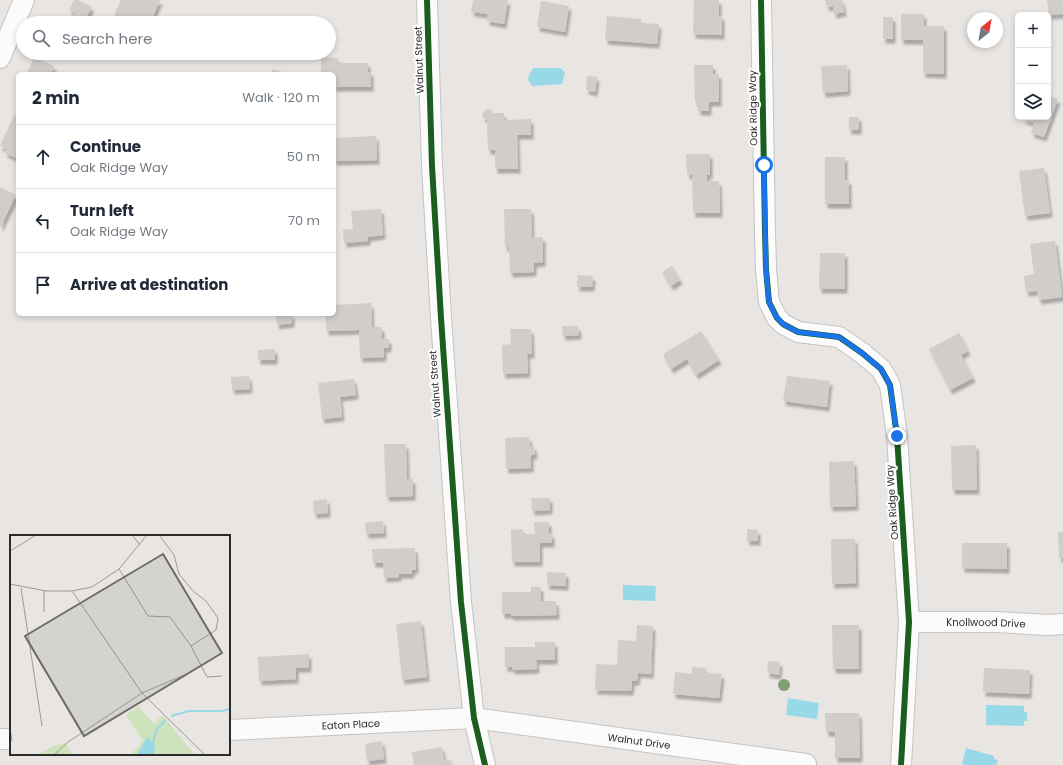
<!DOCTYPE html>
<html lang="en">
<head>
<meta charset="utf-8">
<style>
  body { margin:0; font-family:Poppins,sans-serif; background:#f6f6f7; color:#1f2937 }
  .controls { position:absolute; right:12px; top:12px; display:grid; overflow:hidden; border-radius:6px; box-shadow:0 2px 6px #0003 }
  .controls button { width:36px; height:36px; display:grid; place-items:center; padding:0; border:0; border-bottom:1px solid #e0e1e3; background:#fff; color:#1f2937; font:20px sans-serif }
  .compass { position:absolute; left:967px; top:12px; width:36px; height:36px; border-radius:50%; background:#fff; box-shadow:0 2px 6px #0003; rotate:31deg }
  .stop { position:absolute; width:12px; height:12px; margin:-9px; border:3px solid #1a73e8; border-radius:50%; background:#fff }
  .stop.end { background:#1a73e8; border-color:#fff; box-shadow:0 1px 4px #0008 }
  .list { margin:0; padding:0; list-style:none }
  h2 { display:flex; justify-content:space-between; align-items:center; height:52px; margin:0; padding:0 16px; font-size:17px }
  h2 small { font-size:13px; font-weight:400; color:#747a83 }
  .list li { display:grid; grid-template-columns:26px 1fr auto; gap:12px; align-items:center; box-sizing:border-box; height:64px; padding:0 16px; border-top:1px solid #e0e1e3 }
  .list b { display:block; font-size:15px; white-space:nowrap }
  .list p { margin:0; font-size:13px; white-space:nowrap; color:#747a83 }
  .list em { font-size:13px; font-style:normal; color:#747a83 }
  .icon { flex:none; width:22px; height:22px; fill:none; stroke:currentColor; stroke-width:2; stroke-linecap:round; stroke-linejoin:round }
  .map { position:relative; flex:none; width:1063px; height:765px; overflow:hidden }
  .search { position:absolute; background:#fff; box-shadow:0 2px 6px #0003; left:16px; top:16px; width:320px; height:44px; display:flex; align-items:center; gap:10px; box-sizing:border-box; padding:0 14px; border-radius:22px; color:#747a83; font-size:15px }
  .panel { position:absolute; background:#fff; box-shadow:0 2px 6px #0003; left:16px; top:72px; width:320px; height:244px; border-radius:6px }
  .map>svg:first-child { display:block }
  .water { fill:#98d9e8 }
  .building { fill:#d0cdcb; filter:url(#shadow) }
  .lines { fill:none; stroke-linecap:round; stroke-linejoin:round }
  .street-casing { stroke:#c4c4c4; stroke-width:22 }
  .street { stroke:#fcfbfb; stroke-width:20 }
  .cycleway-casing { stroke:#fff; stroke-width:8 }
  .cycleway { stroke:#1b5e20; stroke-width:6 }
  .tree { fill:#849f76 }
  .route { stroke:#1a73e8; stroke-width:5 }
  .labels { text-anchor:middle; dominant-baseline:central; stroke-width:4; stroke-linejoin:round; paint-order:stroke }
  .street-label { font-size:10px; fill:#2b2b2b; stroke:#fff }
  .inset-river { fill:none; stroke:#98d9e8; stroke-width:2 }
  .inset-road { fill:none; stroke:#9c9b99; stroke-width:1 }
  .view { fill:#6d6c6b; fill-opacity:0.15; stroke:#6d6c6b; stroke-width:2 }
  .inset-edge { fill:none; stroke:#2b2b2b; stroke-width:2 }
</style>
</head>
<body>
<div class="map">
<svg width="1063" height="765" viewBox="0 0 1063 765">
  <defs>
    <filter id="shadow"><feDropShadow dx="2.5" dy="4.5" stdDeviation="1" flood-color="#0004"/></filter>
  </defs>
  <rect width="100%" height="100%" fill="#e8e5e2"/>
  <!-- water -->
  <path class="water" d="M 533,68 L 561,68 L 565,73 L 562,84 L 532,86 L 528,80 L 529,75 Z
    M 623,585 L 656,586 L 655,601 L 623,600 Z
    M 788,698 L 819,703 L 817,719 L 786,715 Z
    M 986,705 L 1024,706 L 1024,712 L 1027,712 L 1027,721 L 1024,721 L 1024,726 L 986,725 Z
    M 966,748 L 994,756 L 994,759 L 998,760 L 996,765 L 967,765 L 962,764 Z"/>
  <!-- building -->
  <path class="building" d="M 74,0 L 78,0 L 92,7 L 83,23 L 73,19 L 75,13 L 69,10 Z
    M 121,0 L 160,0 L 150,23 L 120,23 L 112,20 Z
    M 473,0 L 508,0 L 504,24 L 487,21 L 488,14 L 471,12 Z
    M 694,0 L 719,0 L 719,16 L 722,16 L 722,35 L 693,34 Z
    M 825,0 L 842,0 L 844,12 L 834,14 L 833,6 L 827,7 Z
    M 1047,0 L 1063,0 L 1063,14 L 1049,15 Z
    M 541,1 L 569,6 L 565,32 L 537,27 Z
    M 901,14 L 924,14 L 924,26 L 944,26 L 944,74 L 923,73 L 923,40 L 901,40 Z
    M 607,16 L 641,19 L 641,23 L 659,24 L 657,44 L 605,40 Z
    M 883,17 L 893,17 L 893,39 L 883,39 Z
    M 34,57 L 54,66 L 51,74 L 27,74 Z
    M 321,58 L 338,58 L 338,63 L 368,63 L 368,72 L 371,72 L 371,87 L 334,87 L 334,74 L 321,74 Z
    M 694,65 L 713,65 L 713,74 L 719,74 L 719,102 L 709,102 L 709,111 L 698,111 L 698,102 L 695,102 Z
    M 847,65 L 848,91 L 823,93 L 821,66 Z
    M 273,69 L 287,74 L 271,74 Z
    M 587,76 L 597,77 L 595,92 L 586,90 Z
    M 1048,96 L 1058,99 L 1044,137 L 1031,133 L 1034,123 L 1023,119 L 1024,117 L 1048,117 Z
    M 488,109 L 491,110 L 493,113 L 504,113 L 505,120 L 531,119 L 531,135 L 517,135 L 518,169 L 495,169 L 495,150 L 488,150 L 487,120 L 483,117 L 482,115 L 485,110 Z
    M 14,115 L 18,117 L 18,159 L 5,153 L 6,149 L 0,146 Z
    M 849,117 L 859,117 L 859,130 L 849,130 Z
    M 376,136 L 377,160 L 334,161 L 334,138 Z
    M 686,154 L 710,154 L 710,175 L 707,174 L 707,181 L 719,181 L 720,213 L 693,213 L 692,175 L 687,175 Z
    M 825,157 L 845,157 L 845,180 L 849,180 L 849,204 L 825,204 Z
    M 1044,168 L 1050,213 L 1025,216 L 1019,171 Z
    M 0,187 L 16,195 L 0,228 Z
    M 381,209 L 383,235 L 368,237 L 368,241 L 344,243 L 343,230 L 353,229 L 351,211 Z
    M 504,209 L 531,209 L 532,238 L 543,237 L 543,262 L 534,263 L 534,272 L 510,273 L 509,247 L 505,247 Z
    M 1055,241 L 1062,297 L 1039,300 L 1037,291 L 1026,292 L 1024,276 L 1034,274 L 1030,244 Z
    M 820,253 L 845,253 L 845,289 L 819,289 Z
    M 672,266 L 680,280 L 671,286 L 662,272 Z
    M 578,275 L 593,276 L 592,287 L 577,287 Z
    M 371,303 L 372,327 L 382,327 L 382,339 L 389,339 L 389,348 L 384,348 L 384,357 L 360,358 L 359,330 L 326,331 L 326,314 L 334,314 L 334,305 Z
    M 276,314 L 292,314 L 292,323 L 277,325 Z
    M 562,326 L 578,326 L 579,335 L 563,336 Z
    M 510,329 L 531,329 L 532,354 L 527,354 L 528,373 L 503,374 L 502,345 L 511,344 Z
    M 701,331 L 719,360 L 696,375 L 687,359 L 671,369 L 663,354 Z
    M 959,333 L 968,351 L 961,355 L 973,378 L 950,390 L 929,349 Z
    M 275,349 L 275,360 L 258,360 L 258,350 Z
    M 249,376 L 250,389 L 232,390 L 231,377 Z
    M 787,376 L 830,381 L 827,407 L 783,401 Z
    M 354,379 L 356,395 L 340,397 L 342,417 L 322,419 L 318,383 Z
    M 529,437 L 530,446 L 534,446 L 535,455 L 531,455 L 531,468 L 506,469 L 505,438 Z
    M 384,444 L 406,444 L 407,479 L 413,479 L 413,496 L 386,497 Z
    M 976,445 L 977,490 L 952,490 L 951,446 Z
    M 854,461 L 856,506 L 830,507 L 829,462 Z
    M 531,498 L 550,498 L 550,510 L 532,511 Z
    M 327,499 L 328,513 L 314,514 L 313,501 Z
    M 383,521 L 384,533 L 366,534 L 365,523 Z
    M 534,522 L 549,522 L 549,534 L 552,533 L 552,543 L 540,543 L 540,562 L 512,562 L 511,530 L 523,529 L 523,534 L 535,534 Z
    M 747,529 L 758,530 L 758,541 L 747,541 Z
    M 1058,532 L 1063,532 L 1063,558 L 1059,558 Z
    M 831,539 L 855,539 L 856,583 L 832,584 Z
    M 962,543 L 1007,543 L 1007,569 L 962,568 Z
    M 415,548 L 416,569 L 412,570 L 412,574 L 399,574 L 399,577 L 384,578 L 383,563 L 373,563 L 372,549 Z
    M 547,572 L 566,573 L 566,586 L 547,585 Z
    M 531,587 L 541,587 L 541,601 L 556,601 L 557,615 L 511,616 L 511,614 L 502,614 L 502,592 L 531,592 Z
    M 421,621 L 427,677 L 402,680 L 396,624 Z
    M 637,625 L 653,626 L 651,674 L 638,673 L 637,681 L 632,681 L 631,691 L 595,690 L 596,664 L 617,665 L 618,640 L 636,641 Z
    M 832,625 L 859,625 L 859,669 L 833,669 Z
    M 535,642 L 555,642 L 555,660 L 536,660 L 537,669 L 512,670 L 512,667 L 505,667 L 505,647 L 535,647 Z
    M 309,654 L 309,668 L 296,668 L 296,679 L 259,681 L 258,657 Z
    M 768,661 L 780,662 L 779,675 L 767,673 Z
    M 692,667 L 706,668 L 706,673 L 722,674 L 719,698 L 673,694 L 675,672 L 692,674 Z
    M 984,668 L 1030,670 L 1029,694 L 983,692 Z
    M 825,713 L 859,713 L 860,758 L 835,758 L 835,732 L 826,732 Z
    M 382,741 L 384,759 L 367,761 L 365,744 Z
    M 442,747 L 444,761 L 451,760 L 452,765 L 414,765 L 412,752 Z"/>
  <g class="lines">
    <defs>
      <g id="street">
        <path d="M 427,0 L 432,166 L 441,318 L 461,602 L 474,718 L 485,765"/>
        <path d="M 761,0 L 765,232 L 766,269 L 769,302 L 777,318 L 783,324 L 798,332 L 839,337 L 862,353 L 881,369 L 890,385 L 897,436 L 909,622 L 901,765"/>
        <path d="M 0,58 L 24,0"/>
        <path id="s1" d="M 909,622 L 997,622 L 1048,625 L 1063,624"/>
        <path id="s2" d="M 229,730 L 474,718 L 806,764"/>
        <path d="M 0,739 L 11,739"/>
      </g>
    </defs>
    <!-- street casing -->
    <use href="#street" class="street-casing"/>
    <!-- street -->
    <use href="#street" class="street"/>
    <defs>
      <path id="cycleway" d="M 427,0 L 432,166 L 441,318 L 461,602 L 474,718 L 485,765
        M 761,0 L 765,232 L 766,269 L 769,302 L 777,318 L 783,324 L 798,332 L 839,337 L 862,353 L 881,369 L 890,385 L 897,436 L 909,622 L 901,765"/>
    </defs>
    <!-- cycleway casing -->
    <use href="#cycleway" class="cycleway-casing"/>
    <!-- cycleway -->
    <use href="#cycleway" class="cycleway"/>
  </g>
  <!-- trees -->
  <circle class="tree" cx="784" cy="685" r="6"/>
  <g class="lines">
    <!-- route -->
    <path class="route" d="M 764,165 L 766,270 L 769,302 L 775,315 L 783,324 L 798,332 L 839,337 L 862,353 L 881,369 L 890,385 L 897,436"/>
  </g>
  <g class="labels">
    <!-- street labels -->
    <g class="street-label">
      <text transform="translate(419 60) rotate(-92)">Walnut Street</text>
      <text transform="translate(753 108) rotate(-91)">Oak Ridge Way</text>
      <text transform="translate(435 384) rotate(-94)">Walnut Street</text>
      <text transform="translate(892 502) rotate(-94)">Oak Ridge Way</text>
      <text stroke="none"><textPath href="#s1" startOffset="77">Knollwood Drive</textPath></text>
      <text stroke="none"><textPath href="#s2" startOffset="122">Eaton Place</textPath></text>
      <text stroke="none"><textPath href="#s2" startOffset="412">Walnut Drive</textPath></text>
    </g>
  </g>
  <!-- overview -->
  <g transform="translate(10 535)">
    <rect width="220" height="220" fill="#e8e5e2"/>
    <path d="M 128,171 L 144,189 L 152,180 L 185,220 L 121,220 L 133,206 L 116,180 ZM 56,208 L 62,220 L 27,220 L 43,211 Z" fill="#cee3bc"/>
    <path d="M 137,202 L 145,209 L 144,220 L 127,220 Z" fill="#98d9e8"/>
    <path class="inset-river" d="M 161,181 L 179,176 L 212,176 L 220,174M 143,208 L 146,195 L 156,185"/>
    <path class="inset-road" d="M 122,0 L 130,10M 149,0 L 164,20 L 169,39 L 183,56 L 196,66 L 208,83 L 206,95 L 181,111M 0,16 L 26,0M 109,34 L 138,81 L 160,82 L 181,111 L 197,142 L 212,141M 0,49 L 36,56 L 62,56 L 82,52 L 109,34 L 137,0M 11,53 L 32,191M 34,55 L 34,77M 62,56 L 132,158 L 195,220M 0,193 L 2,206M 44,220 L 58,207 L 132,158 L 179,138"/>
    <path class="view" d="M 153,19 L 212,118 L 74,201 L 15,101 Z"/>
    <rect width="220" height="220" class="inset-edge"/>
  </g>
</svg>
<div class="controls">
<button>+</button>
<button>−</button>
<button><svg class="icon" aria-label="layers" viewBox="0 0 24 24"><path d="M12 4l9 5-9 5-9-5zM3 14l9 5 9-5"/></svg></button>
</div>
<svg class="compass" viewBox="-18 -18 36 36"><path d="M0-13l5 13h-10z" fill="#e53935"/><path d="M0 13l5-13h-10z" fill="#747a83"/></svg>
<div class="stop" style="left:764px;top:165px"></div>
<div class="stop end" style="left:897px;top:436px"></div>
<div class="search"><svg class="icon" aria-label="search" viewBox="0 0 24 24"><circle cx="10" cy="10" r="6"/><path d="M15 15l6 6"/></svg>Search here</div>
<section class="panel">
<h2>2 min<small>Walk · 120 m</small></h2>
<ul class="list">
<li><svg class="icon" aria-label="ahead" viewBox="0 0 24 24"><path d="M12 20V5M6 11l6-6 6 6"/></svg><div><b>Continue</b><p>Oak Ridge Way</p></div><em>50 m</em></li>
<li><svg class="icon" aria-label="left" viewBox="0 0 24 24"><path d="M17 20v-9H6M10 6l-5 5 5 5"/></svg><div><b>Turn left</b><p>Oak Ridge Way</p></div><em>70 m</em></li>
<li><svg class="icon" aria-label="arrive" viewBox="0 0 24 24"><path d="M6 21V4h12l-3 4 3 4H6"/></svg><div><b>Arrive at destination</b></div></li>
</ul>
</section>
</div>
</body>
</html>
